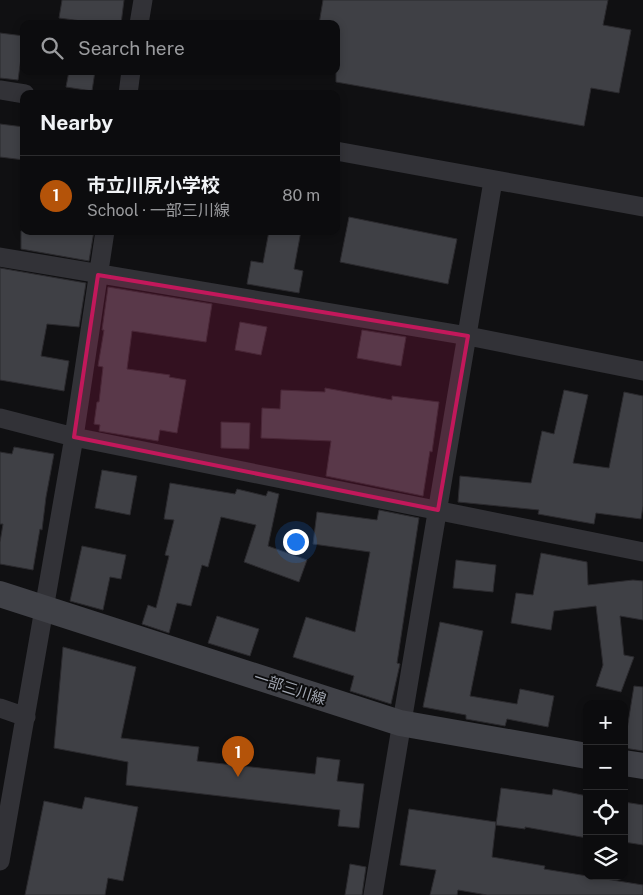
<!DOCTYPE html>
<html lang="en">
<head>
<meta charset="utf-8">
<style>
  body { margin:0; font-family:"Public Sans","Noto Sans JP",sans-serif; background:#151517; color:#f1f3f6 }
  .controls { position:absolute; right:15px; bottom:15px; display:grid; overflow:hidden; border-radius:10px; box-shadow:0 2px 8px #0003 }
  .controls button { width:45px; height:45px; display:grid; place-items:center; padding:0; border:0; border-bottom:1px solid #2c2c2e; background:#0c0c0e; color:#f1f3f6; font:25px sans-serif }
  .you { position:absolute; left:295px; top:541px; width:18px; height:18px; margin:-12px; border:4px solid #fff; border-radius:50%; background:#1a73e8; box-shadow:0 0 0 8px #1a73e833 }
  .badge { display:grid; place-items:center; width:32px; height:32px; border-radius:50%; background:#b45309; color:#fff; font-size:16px; font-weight:700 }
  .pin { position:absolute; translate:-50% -41px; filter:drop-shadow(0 1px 2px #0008) }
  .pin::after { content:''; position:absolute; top:26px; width:18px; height:15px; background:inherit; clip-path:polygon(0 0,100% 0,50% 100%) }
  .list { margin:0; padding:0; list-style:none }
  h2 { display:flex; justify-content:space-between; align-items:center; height:65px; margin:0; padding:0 20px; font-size:21px }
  h2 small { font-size:16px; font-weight:400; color:#9a9b9e }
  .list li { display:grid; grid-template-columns:32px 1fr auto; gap:15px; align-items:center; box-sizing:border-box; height:80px; padding:0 20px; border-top:1px solid #2c2c2e }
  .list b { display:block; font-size:19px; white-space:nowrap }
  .list p { margin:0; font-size:16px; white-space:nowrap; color:#9a9b9e }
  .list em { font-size:16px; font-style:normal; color:#9a9b9e }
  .icon { flex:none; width:28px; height:28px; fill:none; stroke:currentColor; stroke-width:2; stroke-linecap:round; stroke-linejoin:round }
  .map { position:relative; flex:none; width:643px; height:895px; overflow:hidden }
  .search { position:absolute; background:#0c0c0e; box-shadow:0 2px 8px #0003; left:20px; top:20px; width:320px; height:55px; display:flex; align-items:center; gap:12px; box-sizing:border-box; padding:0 18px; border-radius:10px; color:#9a9b9e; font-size:19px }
  .panel { position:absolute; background:#0c0c0e; box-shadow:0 2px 8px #0003; left:20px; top:90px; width:320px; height:145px; border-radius:10px }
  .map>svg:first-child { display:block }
  .building { fill:#3f4045; stroke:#2b2a2e }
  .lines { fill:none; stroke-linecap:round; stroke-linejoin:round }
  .minor { stroke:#323237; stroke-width:19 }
  .secondary { stroke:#404147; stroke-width:26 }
  .marked { fill:#c2185b; fill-opacity:0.2; stroke:#c2185b; stroke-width:4; stroke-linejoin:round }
  .labels { text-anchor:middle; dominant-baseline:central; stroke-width:4; stroke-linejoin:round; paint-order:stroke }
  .street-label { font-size:15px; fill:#a2a7b2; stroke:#0c0c0d }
</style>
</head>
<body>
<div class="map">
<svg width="643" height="895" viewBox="0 0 643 895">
  <rect width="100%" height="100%" fill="#101012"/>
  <!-- building -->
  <path class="building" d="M 62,0 L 124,0 L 121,24 L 104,24 L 59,18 Z
    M 323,0 L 608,0 L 603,25 L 631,30 L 619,93 L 591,88 L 584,126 L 336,82 L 336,24 L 319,24 Z
    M 0,33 L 24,36 L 18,80 L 0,78 Z
    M 69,71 L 95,71 L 92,91 L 66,87 Z
    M 0,124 L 24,127 L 24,160 L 0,157 Z
    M 349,217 L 457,239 L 448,284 L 340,262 Z
    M 21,231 L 94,231 L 89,261 L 21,249 Z
    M 269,231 L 301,231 L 294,269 L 303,271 L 299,293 L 247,284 L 251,261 L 263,263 Z
    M 0,268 L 86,283 L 79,327 L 47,324 L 41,356 L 69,361 L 64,391 L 0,380 Z
    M 108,287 L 212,304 L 206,342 L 132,331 L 127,369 L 170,375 L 169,377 L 186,380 L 177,433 L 160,430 L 158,441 L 99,431 L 100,425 L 94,424 L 97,402 L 99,402 L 103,367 L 98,366 L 104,330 L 102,330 Z
    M 240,322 L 267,327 L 261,355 L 235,350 Z
    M 362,330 L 406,337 L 401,366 L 357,358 Z
    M 325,388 L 392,400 L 392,396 L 439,402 L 432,452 L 430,451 L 423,496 L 326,476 L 331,441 L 261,438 L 262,408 L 280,409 L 281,390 L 325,392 Z
    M 564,390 L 588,395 L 573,463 L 609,468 L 624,392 L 643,396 L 643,506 L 641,519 L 596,513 L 594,524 L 538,514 L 539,510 L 458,502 L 460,476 L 531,483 L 542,431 L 554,434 Z
    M 221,422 L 250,423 L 249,449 L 221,448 Z
    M 14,447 L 54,454 L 46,497 L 42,530 L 40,529 L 33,570 L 0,564 L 0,542 L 3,524 L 0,524 L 0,452 L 12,454 Z
    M 102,470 L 137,476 L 130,515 L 95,508 Z
    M 170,483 L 235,494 L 237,489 L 266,496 L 268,491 L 279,494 L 268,546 L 307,560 L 299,582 L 244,562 L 256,525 L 221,517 L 208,567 L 202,565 L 191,606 L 177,603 L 169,633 L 142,624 L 148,605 L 156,608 L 169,556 L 165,555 L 174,520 L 164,519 Z
    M 379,510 L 419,518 L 397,663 L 400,664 L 391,704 L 350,691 L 354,676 L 293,657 L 306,617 L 355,632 L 370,552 L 313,544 L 317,512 L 377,520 Z
    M 82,546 L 126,555 L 121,579 L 110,577 L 103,610 L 70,601 Z
    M 541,553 L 587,562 L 588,585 L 633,580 L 643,581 L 643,620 L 620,616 L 624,655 L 634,657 L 621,692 L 596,686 L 603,665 L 596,606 L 554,611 L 551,630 L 511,623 L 516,593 L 533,595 Z
    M 456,560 L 496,565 L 493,592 L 453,588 Z
    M 217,616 L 259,629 L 250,656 L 208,643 Z
    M 440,622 L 483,631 L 470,696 L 517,704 L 520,689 L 554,696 L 548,727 L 507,719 L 505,726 L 466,719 L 466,715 L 423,707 Z
    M 63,647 L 136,667 L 121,738 L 199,747 L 197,761 L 315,774 L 317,757 L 340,760 L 337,781 L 364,784 L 359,828 L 338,826 L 340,810 L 126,785 L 128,762 L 54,748 Z
    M 634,686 L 643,687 L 643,751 L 624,748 Z
    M 501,788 L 552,795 L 553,789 L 587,796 L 587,838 L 525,827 L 525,829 L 496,825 Z
    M 85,797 L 138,807 L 123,881 L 108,878 L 105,895 L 25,895 L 44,801 L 82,809 Z
    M 624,802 L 643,805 L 643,845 L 624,842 Z
    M 409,809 L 496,822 L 492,857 L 545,866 L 544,869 L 643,885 L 643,895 L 487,895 L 458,890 L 457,895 L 430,895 L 436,870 L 400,865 Z
    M 350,864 L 366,867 L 362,895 L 345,895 Z"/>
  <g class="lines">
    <!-- minor -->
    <path class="minor" d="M 139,24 L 143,0
      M 0,90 L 25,94
      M 128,94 L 131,71
      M 336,151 L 643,207
      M 0,257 L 468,336 L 643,371
      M 0,418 L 74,437 L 643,552
      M 0,708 L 26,717
      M 0,861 L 74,437 L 105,231
      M 373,895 C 411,657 454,419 493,181"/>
    <!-- secondary -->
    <path class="secondary" d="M 0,594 L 400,723 L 587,756
      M 624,763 L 643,766"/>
  </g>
  <!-- marked area -->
  <path class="marked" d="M 98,275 L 468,336 L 438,510 L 74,437 Z"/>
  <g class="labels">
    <!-- street labels -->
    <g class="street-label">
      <text transform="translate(290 688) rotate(18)">一部三川線</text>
    </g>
  </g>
</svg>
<div class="controls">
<button>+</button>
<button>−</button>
<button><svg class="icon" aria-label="locate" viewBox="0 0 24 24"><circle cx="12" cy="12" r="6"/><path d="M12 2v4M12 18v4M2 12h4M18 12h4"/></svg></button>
<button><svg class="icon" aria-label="layers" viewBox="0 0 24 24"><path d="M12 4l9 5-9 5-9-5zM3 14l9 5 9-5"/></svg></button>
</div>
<div class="you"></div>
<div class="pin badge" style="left:238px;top:777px">1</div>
<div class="search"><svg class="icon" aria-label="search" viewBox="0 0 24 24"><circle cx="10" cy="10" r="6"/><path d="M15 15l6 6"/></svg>Search here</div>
<section class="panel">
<h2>Nearby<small></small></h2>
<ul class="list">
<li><span class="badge">1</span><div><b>市立川尻小学校</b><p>School · 一部三川線</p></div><em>80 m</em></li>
</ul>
</section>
</div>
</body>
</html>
